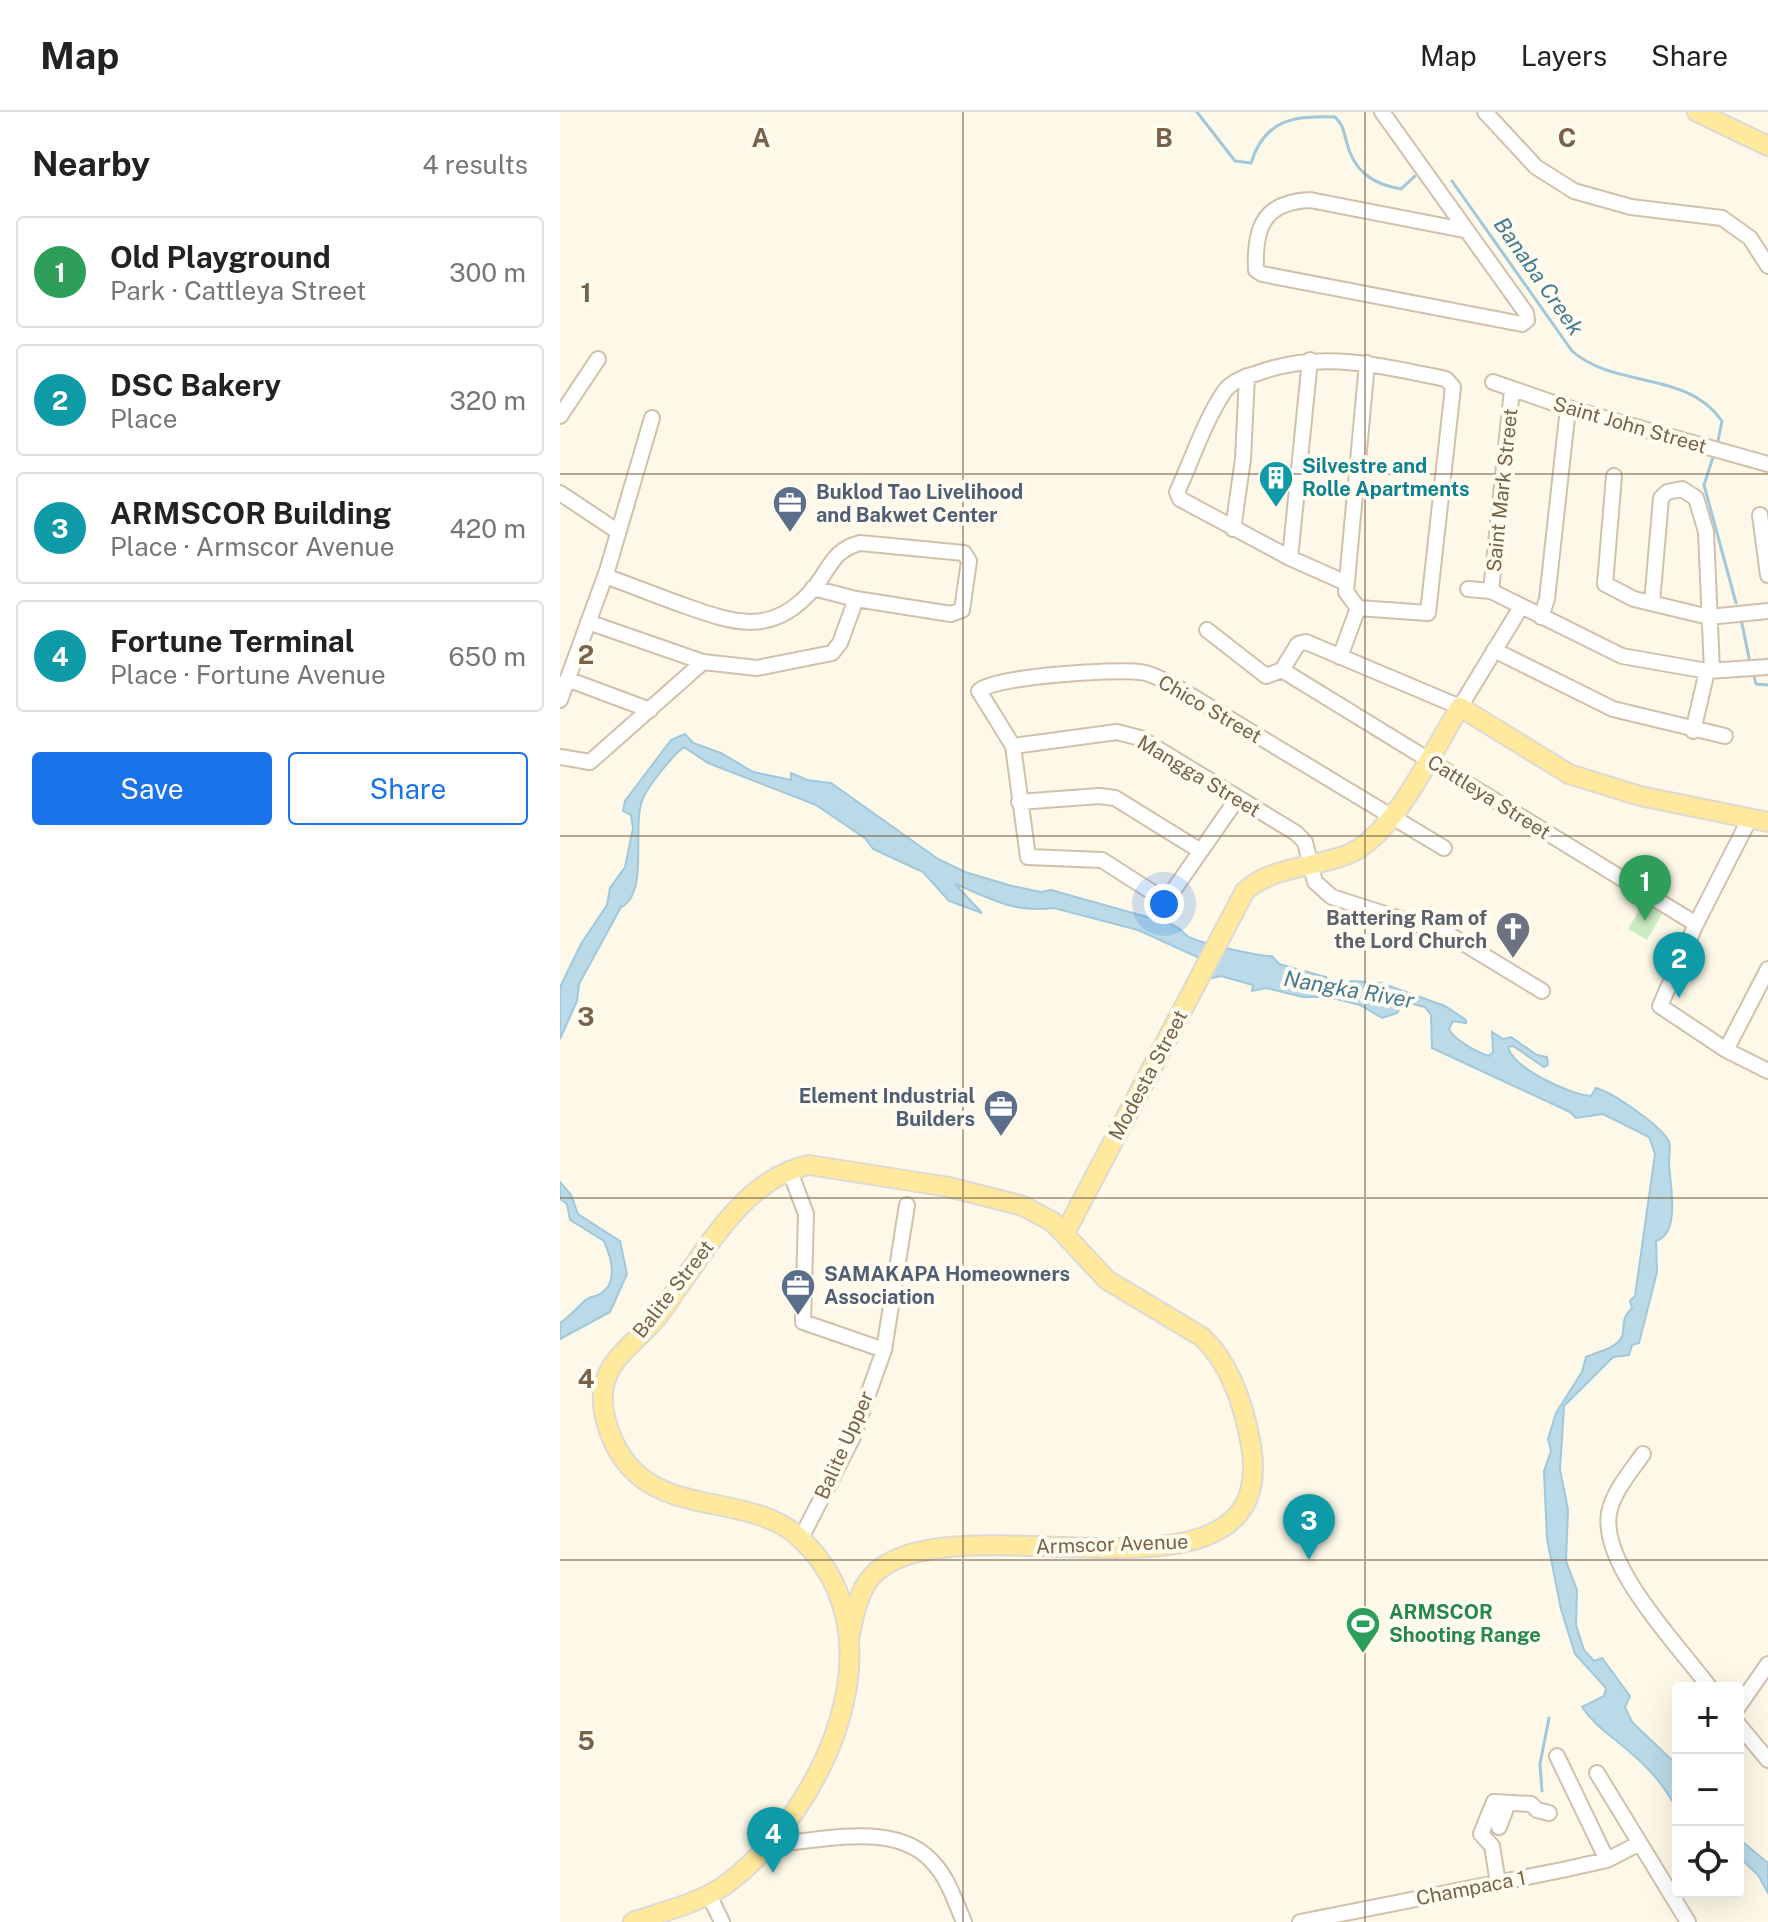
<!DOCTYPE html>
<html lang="en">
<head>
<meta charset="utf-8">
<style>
  body { margin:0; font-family:"Public Sans",sans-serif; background:#f2f2f2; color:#222 }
  .controls { position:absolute; right:24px; bottom:24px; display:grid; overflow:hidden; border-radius:8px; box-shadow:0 8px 32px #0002 }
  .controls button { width:72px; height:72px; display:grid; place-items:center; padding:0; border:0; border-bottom:2px solid #e0e0e0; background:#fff; color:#222; font:40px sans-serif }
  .you { position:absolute; left:604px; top:792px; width:28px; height:28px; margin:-20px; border:6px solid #fff; border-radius:50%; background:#1a73e8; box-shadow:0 0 0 12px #1a73e833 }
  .badge { display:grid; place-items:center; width:52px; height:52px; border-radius:50%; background:#1a73e8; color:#fff; font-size:26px; font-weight:700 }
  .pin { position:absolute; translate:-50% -66px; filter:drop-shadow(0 2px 4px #0008) }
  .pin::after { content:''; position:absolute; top:42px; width:28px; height:24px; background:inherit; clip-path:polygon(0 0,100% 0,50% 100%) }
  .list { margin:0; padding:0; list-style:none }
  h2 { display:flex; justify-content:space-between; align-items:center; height:104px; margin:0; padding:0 32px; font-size:34px }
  h2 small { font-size:26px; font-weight:400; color:#767676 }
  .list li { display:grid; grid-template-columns:52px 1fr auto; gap:24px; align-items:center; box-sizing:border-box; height:112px; margin:0 16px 16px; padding:0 16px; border:2px solid #e0e0e0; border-radius:8px }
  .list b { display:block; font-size:30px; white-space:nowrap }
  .list p { margin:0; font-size:26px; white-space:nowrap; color:#767676 }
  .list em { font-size:26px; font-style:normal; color:#767676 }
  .actions { display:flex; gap:16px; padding:24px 32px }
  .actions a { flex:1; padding:18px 0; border:2px solid #1a73e8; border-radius:8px; text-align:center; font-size:28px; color:#1a73e8 }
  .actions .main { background:#1a73e8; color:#fff }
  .icon { flex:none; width:44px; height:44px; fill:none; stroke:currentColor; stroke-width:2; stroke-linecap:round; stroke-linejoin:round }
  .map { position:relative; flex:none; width:1208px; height:1810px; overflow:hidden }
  header { display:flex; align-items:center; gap:48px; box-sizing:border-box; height:112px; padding:0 40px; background:#fff; border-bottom:2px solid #e0e0e0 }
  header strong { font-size:38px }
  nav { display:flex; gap:44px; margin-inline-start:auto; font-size:28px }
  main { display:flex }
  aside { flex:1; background:#fff }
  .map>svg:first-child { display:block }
  .green { fill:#ceecc4 }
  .water { fill:#badae8; stroke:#a0c8db; stroke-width:2 }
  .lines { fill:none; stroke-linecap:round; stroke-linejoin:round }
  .stream { stroke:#a0c8db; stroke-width:3 }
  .minor-casing { stroke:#d0c1ac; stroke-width:18 }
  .major-casing { stroke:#dfd9d4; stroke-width:22 }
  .minor { stroke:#fff; stroke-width:14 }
  .major { stroke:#fee99d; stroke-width:18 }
  .grid { fill:none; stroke:#79624a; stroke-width:2; stroke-opacity:0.55 }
  .labels { text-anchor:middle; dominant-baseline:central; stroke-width:8; stroke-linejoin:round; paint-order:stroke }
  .street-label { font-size:20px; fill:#79624a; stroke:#fffbee }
  .culture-label { font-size:20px; font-weight:bold; fill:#0d838f; stroke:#fffbee; text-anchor:start }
  .service-label { font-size:20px; font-weight:bold; fill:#4e5e75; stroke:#fffbee; text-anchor:start }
  .worship-label { font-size:20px; font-weight:bold; fill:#5b616d; stroke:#fffbee; text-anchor:end }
  .leisure-label { font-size:20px; font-weight:bold; fill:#27864d; stroke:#fffbee; text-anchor:start }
  .water-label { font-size:22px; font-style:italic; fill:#447b94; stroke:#fffbee }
  .grid-label { font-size:26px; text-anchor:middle; font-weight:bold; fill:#79624a; stroke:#fffbee; stroke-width:8; stroke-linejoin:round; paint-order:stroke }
</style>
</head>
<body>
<header>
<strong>Map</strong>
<nav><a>Map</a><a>Layers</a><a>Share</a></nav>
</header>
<main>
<aside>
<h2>Nearby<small>4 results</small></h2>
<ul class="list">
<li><span class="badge" style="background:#2e9e5b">1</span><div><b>Old Playground</b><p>Park · Cattleya Street</p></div><em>300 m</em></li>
<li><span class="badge" style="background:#0f9aa8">2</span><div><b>DSC Bakery</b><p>Place</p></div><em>320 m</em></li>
<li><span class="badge" style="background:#0f9aa8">3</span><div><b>ARMSCOR Building</b><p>Place · Armscor Avenue</p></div><em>420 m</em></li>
<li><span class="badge" style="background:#0f9aa8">4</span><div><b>Fortune Terminal</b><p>Place · Fortune Avenue</p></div><em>650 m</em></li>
</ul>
<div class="actions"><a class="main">Save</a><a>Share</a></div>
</aside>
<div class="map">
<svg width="1208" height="1810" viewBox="0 0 1208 1810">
  <rect width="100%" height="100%" fill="#fdf8e7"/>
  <!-- green -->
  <path class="green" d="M 1084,790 L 1103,800 L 1087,828 L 1068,817 Z"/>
  <!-- water -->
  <path class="water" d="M 125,622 L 133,631 L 161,641 L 193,660 L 231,668 L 231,661 L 247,668 L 271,671 L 378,747 L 405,760 L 452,774 L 481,780 L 491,778 L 605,810 C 616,814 619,816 626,823 C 633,830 702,845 712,844 L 719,852 L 766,865 L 771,874 L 780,875 L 791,869 L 821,871 L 885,894 L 906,908 L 906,911 L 893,909 L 889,917 C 893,927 918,941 929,944 L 933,940 L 932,920 L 943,927 L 951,925 L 977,943 L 987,945 L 988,953 L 984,955 L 953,934 L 948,935 C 954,957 1009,982 1031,984 L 1036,976 C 1052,980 1103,1015 1109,1030 C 1111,1036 1109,1042 1109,1049 C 1109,1070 1122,1120 1096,1129 L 1097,1160 L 1079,1231 L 1072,1233 L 1069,1243 L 1053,1245 L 1004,1294 L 1000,1358 L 1008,1397 L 1006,1449 L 1017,1478 L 1016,1513 L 1024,1538 L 1034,1549 L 1042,1546 L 1070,1584 L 1065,1595 L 1072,1610 L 1118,1654 L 1118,1700 C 1108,1679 1091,1658 1072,1642 C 1055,1626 1035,1615 1022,1595 L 1044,1584 L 1046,1576 L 1015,1542 L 1001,1497 L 987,1427 L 984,1359 L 991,1339 L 988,1327 L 996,1301 L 1022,1260 L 1026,1245 C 1036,1240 1061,1236 1063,1221 C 1064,1211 1062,1206 1072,1196 L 1070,1189 L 1075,1184 L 1095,1042 L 1089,1025 L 1043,1002 L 1016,1006 L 1010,1000 L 872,936 L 871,903 L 865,895 L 844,890 L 837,901 L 822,906 L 800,893 L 769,885 L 743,885 L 706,876 L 692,879 L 693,873 L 661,864 L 652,866 L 652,855 L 644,848 L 578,818 L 494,796 C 452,801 433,787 395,772 L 422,801 L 389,789 L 363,760 L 313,737 L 306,727 L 256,693 L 148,651 L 124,635 C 114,642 86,676 82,689 C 72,716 89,782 61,795 L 19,872 L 17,889 L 0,927 L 0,875 L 21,832 L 47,793 L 50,776 L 65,755 L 73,716 L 71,703 L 63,699 L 65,689 L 111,628 Z
    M 0,1070 L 11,1083 L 18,1102 L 60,1129 L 67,1162 L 50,1200 L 0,1227 L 0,1211 C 11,1204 20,1192 27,1187 C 31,1184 36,1185 40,1182 C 59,1171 51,1145 44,1129 L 10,1108 L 7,1092 L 0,1087 Z
    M 1178,1726 L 1208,1751 L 1208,1781 L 1198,1763 L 1178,1744 Z"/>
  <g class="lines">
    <!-- stream -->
    <path class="stream" d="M 637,0 L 675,49 L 691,51 C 705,7 733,4 775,5 C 783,13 783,17 786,28 C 793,59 812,72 841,77 L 855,64
      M 892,69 L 1012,239 C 1055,277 1127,258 1162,309 L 1158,329
      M 1153,345 L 1144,373 L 1176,491
      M 1181,507 L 1189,546
      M 1194,564 L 1196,572 L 1208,573
      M 982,1679 L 980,1652 L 989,1606"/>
    <defs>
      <path id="minor" d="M 822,0 L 966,201 L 967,208 L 962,212 L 702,162 L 696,158 C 694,115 704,90 750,88 L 904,118
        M 925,0 L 976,55 L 1014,79 L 1071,95 L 1162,106 L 1190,126 L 1208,154
        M 933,270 L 1008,296 L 1208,352
        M 0,304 L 38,247
        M 1054,364 L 1045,472 L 1074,487 L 1149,505 L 1208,499
        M 0,381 L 57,419
        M 1200,403 L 1208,463
        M 673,417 L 683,347 L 687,264
        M 730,446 L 750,248
        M 45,464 C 70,473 95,483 120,492 C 173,511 212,526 254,476 C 270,456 273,438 300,431 L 404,441 L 409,449 L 402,498 L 391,502 L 296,487 L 253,476
        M 784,470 L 730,446 L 620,387 L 617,380 C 632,348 644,310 664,280 C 670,271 684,265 695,262 C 760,237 820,254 886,267 L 893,275 L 868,501 L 798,496 L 786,480 L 807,251
        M 908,477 L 931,479 L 1062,544 L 1147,559 L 1208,555
        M 931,479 L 952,278
        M 1092,491 L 1101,386 L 1107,380 L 1122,377 L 1136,386 L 1146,420 L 1152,559
        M 981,505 L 987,487 L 1008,296
        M 28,510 L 143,550 L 197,556 L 272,541 L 280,531 L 296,487
        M 647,518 L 706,564 L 722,558 L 738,532 L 746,530 L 900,595 L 961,495
        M 934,538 L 1053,597 L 1165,624
        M 780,545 L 798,496
        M 722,558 L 1136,812
        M 7,567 L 90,598
        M 0,588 L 47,459 L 92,306
        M 1133,619 L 1147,559
        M 453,634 L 557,620 L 580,626 L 736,721 L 745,730 L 755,770 L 772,785 L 890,823 L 982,879
        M 0,645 L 30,650 L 143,550
        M 677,687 L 606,789 L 542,748 L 468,745 L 453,634 L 419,579 C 434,564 555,557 580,560 C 592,561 604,569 615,574 L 884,736
        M 459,690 L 539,684 L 555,686 L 639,738
        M 1190,706 L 1136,812 L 1100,894 L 1166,938 L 1208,959
        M 1166,938 L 1208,857
        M 229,1057 L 246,1102 L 243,1210 L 324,1238
        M 1083,1342 C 1071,1359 1053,1380 1049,1401 C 1040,1454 1120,1535 1150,1576
        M 241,1426 L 292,1327 L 324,1238 L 347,1093
        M 1178,1595 L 1208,1552
        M 1178,1612 L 1208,1648
        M 997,1644 L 1047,1748
        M 1037,1661 L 1128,1810
        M 939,1715 L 948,1691
        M 209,1732 C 260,1731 338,1705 376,1754 C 389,1769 396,1792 404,1810
        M 938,1771 L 932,1734 L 921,1722 L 934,1690 L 971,1692 L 977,1698 L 989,1701
        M 149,1783 L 162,1810
        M 740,1810 L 1002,1758 L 1047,1748 L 1078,1732"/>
      <path id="major" d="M 1137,0 L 1208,34
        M 505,1121 L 685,779 C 710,755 757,755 789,742 C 835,722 873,638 900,595 L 1009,662 L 1080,684 L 1208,710
        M 73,1810 C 104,1799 141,1791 168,1771 C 262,1699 345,1527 242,1428 C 184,1371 76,1418 46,1309 C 32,1257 65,1241 95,1208 C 104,1197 111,1185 120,1173 C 153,1127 189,1065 249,1053 L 389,1075 L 463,1094 L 493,1110 L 547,1168 L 642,1225 C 671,1252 684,1294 691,1333 C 722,1519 386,1378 311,1465 C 298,1481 294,1503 290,1522"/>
    </defs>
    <!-- minor casing -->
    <use href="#minor" class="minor-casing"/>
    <!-- major casing -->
    <use href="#major" class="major-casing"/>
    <!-- minor -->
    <use href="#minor" class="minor"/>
    <!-- major -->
    <use href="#major" class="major"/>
  </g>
  <!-- grid -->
  <path class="grid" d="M 403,0 L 403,1810M 805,0 L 805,1810M 0,362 L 1208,362M 0,724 L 1208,724M 0,1086 L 1208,1086M 0,1448 L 1208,1448"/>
  <!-- icons -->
  <defs>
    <symbol id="building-pin" viewBox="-11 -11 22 30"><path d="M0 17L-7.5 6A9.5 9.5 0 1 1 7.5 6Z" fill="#0f9aa8" stroke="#fffbee"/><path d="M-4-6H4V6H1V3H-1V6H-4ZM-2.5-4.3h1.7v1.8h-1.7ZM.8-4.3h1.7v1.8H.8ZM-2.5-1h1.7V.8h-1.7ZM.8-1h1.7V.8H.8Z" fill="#fff"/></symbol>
    <symbol id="office-pin" viewBox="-11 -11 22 30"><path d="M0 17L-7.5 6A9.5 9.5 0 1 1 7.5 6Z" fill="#5c6f8a" stroke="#fffbee"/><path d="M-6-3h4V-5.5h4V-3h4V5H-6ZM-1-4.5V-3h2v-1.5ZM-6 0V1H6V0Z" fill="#fff"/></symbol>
    <symbol id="church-pin" viewBox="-11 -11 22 30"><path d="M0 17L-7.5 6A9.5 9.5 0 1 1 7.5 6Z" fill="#6b7280" stroke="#fffbee"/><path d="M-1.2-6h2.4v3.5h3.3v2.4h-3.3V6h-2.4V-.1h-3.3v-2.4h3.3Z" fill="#fff"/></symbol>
    <symbol id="stadium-pin" viewBox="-11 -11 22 30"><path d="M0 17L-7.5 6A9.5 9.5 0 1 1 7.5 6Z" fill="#2e9e5b" stroke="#fffbee"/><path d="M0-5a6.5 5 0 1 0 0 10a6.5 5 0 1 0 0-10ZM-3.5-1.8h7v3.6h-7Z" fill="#fff"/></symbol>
  </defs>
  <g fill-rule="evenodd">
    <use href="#building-pin" x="696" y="346" width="40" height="54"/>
    <use href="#office-pin" x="210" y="371" width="40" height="54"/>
    <use href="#church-pin" x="933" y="797" width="40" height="54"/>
    <use href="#office-pin" x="421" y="975" width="40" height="54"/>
    <use href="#office-pin" x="218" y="1154" width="40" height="54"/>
    <use href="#stadium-pin" x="783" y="1492" width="40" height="54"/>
  </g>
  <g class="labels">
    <!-- street labels -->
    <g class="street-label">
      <text transform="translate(1070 313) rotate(16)">Saint John Street</text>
      <text transform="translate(942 378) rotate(-84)">Saint Mark Street</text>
      <text transform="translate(650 597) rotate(30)">Chico Street</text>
      <text transform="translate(639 664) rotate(31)">Mangga Street</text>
      <text transform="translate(929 685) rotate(32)">Cattleya Street</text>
      <text transform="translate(588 963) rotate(-62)">Modesta Street</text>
      <text transform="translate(113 1177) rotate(-52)">Balite Street</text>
      <text transform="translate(284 1333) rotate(-66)">Balite Upper</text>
      <text transform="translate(552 1432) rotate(-2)">Armscor Avenue</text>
      <text transform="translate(911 1776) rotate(-11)">Champaca 1</text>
    </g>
    <!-- culture labels -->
    <g class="culture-label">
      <text x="742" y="354">Silvestre and<tspan x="742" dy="23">Rolle Apartments</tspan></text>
    </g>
    <!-- service labels -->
    <g class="service-label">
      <text x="256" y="380">Buklod Tao Livelihood<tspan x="256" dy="23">and Bakwet Center</tspan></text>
      <text x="415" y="984" text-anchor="end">Element Industrial<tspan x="415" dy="23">Builders</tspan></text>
      <text x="264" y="1162">SAMAKAPA Homeowners<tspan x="264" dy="23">Association</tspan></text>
    </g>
    <!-- worship labels -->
    <g class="worship-label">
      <text x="927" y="806">Battering Ram of<tspan x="927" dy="23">the Lord Church</tspan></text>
    </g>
    <!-- leisure labels -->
    <g class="leisure-label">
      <text x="829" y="1500">ARMSCOR<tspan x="829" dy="23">Shooting Range</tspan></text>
    </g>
    <!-- water labels -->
    <g class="water-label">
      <text transform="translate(979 164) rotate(55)">Banaba Creek</text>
      <text transform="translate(789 877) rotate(10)">Nangka River</text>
    </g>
  </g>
  <g class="grid-label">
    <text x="201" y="35">A</text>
    <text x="604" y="35">B</text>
    <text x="1007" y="35">C</text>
    <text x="26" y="190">1</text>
    <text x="26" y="552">2</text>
    <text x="26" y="914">3</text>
    <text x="26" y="1276">4</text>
    <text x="26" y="1638">5</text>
  </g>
</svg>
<div class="controls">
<button>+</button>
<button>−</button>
<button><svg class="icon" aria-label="locate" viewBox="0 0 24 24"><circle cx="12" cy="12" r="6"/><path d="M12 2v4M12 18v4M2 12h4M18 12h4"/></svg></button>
</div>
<div class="you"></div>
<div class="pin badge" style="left:1085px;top:809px;background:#2e9e5b">1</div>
<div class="pin badge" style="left:1119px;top:886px;background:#0f9aa8">2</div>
<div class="pin badge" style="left:749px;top:1448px;background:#0f9aa8">3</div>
<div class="pin badge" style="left:213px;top:1761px;background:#0f9aa8">4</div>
</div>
</main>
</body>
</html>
